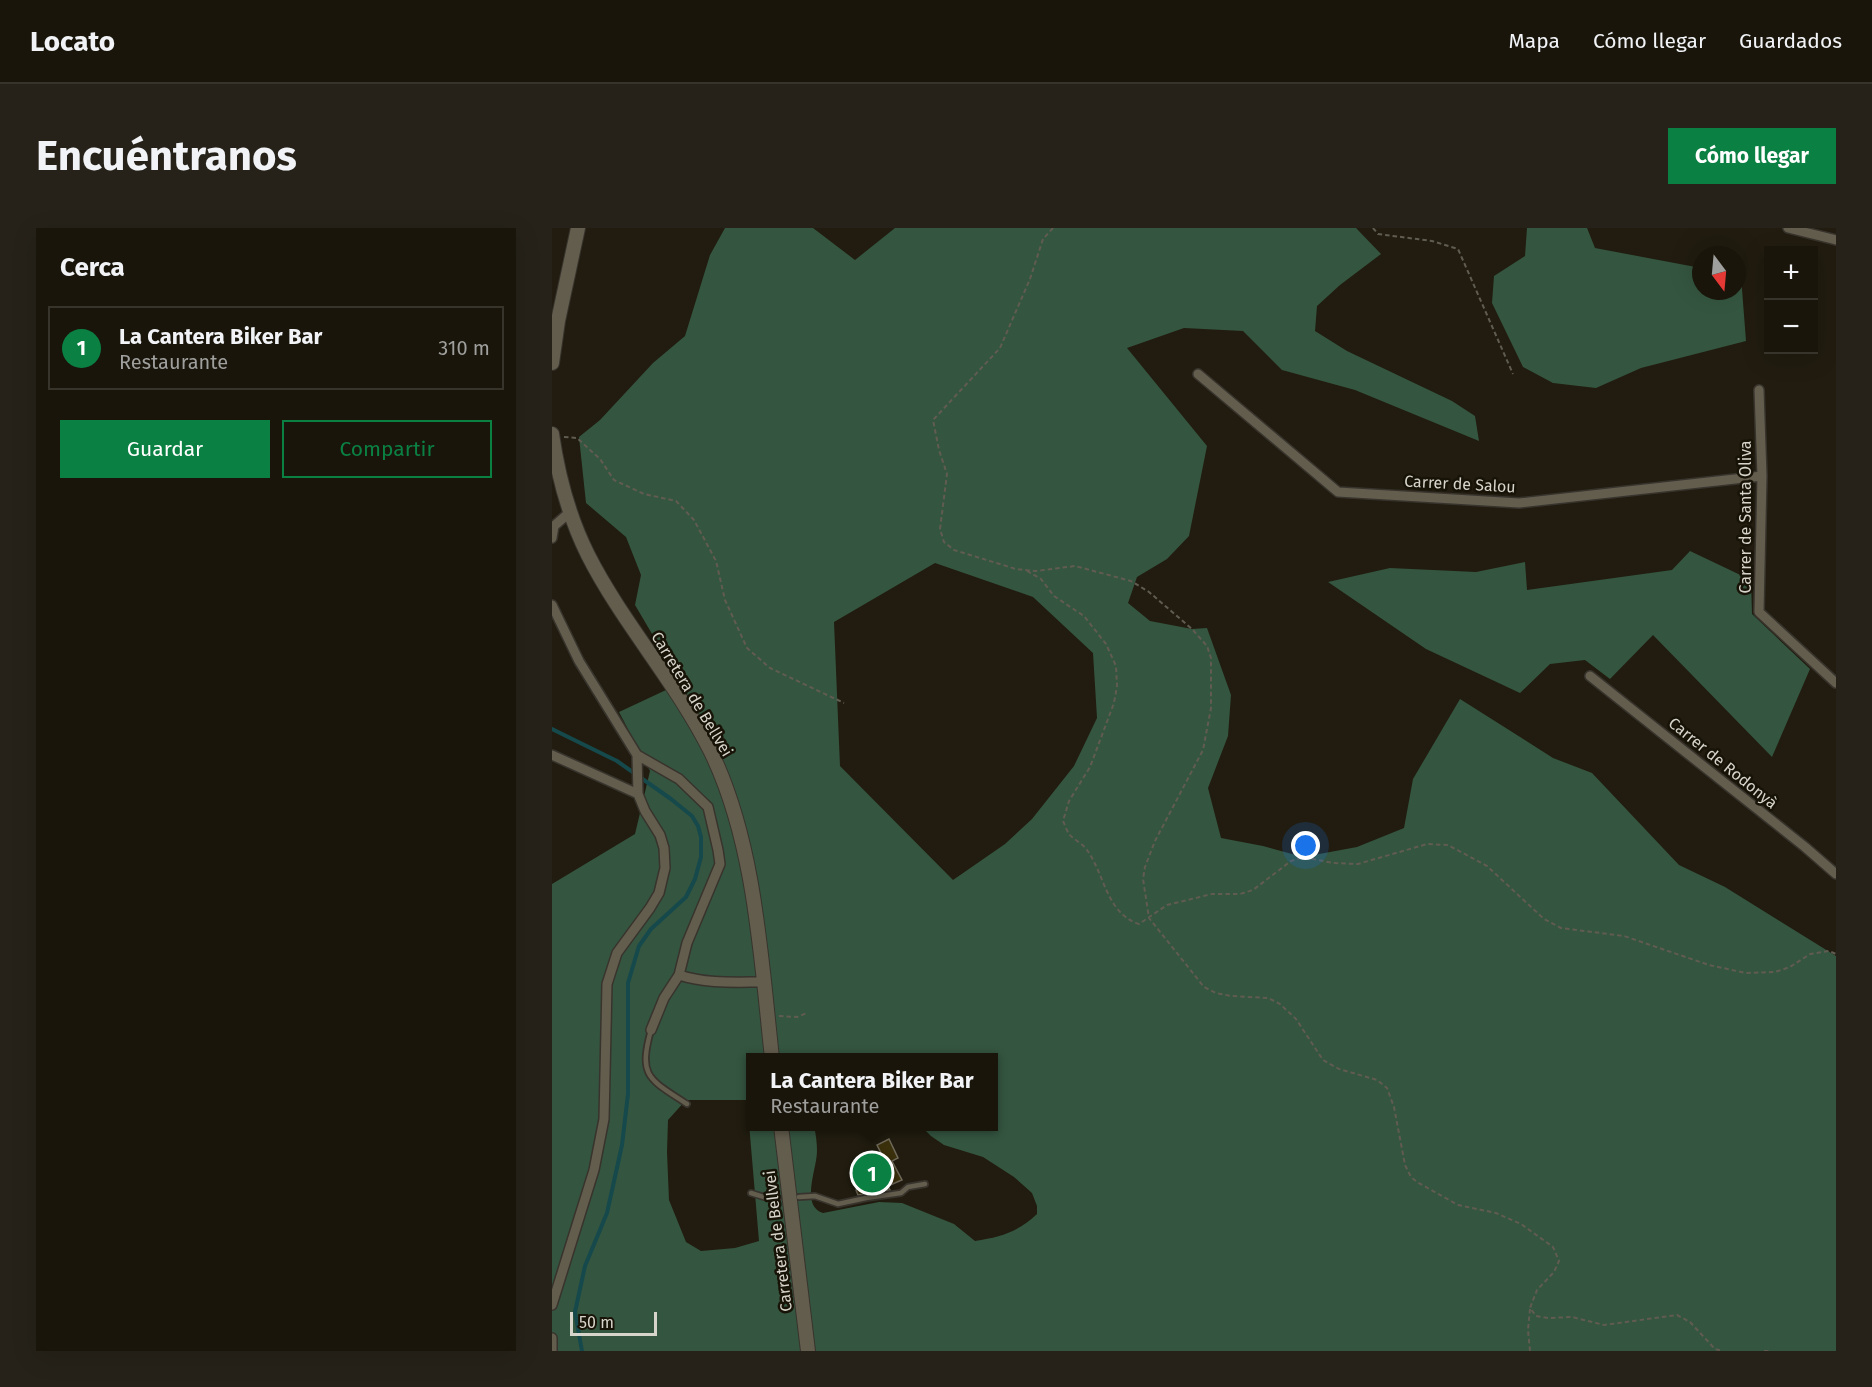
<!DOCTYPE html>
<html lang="es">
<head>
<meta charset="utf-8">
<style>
  body { margin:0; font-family:"Fira Sans",sans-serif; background:#262219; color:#f1f3f6 }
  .controls { position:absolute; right:18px; top:18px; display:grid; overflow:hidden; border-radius:0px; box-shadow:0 6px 24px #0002 }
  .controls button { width:54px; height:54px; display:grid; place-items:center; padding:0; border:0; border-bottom:2px solid #37342c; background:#19150b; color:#f1f3f6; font:30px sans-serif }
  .compass { position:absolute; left:1140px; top:18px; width:54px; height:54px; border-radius:50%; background:#19150b; box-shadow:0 6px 24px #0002; rotate:164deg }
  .scale { position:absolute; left:18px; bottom:15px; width:87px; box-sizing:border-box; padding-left:6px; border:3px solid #d7d4cc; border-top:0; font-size:16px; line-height:21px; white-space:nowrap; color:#d7d4cc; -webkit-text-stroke:4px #181307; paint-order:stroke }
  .you { position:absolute; left:754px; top:618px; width:21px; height:21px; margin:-15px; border:4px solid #fff; border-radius:50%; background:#1a73e8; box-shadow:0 0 0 9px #1a73e833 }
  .badge { display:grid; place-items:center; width:39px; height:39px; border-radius:50%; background:#0b8043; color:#fff; font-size:20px; font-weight:700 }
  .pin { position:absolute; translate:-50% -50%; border:3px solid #fff; box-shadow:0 2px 6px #0006 }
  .popup { position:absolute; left:194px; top:825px; width:252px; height:78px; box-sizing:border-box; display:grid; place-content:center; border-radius:0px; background:#19150b; filter:drop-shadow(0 2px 4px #0005); font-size:20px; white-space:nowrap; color:#9f9f9d }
  .popup b { font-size:22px; color:#f1f3f6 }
  .popup::after { content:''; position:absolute; left:50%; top:100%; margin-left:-12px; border:12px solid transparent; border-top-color:#19150b }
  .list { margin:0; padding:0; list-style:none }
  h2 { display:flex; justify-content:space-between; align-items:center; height:78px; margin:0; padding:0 24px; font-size:26px }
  h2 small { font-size:20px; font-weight:400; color:#9f9f9d }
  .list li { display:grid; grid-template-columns:39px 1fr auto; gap:18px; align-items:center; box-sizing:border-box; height:84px; margin:0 12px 12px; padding:0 12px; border:2px solid #37342c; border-radius:0px }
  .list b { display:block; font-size:22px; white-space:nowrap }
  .list p { margin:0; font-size:20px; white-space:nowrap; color:#9f9f9d }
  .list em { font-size:20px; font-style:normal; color:#9f9f9d }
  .actions { display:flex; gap:12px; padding:18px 24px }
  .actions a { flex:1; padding:14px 0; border:2px solid #0b8043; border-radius:0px; text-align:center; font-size:21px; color:#0b8043 }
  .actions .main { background:#0b8043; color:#fff }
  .map { position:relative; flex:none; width:1284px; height:1123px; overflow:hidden; border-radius:0px }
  header { display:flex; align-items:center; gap:36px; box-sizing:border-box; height:84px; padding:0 30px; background:#19150b; border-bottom:2px solid #37342c }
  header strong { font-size:28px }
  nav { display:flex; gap:33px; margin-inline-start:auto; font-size:21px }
  .intro { display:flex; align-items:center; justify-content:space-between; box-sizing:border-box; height:144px; padding:0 36px }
  h1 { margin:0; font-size:42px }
  .button { padding:15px 27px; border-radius:0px; background:#0b8043; color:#fff; font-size:21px; font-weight:700 }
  main { display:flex; gap:36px; padding:0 36px }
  aside { flex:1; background:#19150b; border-radius:0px; box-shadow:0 6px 24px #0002 }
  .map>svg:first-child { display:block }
  .forest { fill:#345540; fill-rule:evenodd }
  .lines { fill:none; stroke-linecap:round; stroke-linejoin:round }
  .stream { stroke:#16494b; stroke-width:4 }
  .building { fill:#3b300c; stroke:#6f695a; stroke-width:1.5 }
  .lane-casing { stroke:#38342d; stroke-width:8 }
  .street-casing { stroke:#38342d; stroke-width:12 }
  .secondary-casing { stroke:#38342d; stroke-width:16 }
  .path { stroke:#615c51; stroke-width:2; stroke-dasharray:4.5 3; stroke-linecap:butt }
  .lane { stroke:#635d4e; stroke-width:4.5 }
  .street { stroke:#635d4e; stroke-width:9 }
  .secondary { stroke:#635d4e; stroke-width:14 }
  .labels { text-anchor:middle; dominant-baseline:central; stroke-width:5; stroke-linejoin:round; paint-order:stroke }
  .street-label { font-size:16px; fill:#d7d4cc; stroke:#181307 }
</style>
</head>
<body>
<header>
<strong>Locato</strong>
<nav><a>Mapa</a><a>Cómo llegar</a><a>Guardados</a></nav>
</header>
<div class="intro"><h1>Encuéntranos</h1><a class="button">Cómo llegar</a></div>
<main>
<aside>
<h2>Cerca<small></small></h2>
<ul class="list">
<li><span class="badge">1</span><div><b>La Cantera Biker Bar</b><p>Restaurante</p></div><em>310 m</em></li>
</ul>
<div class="actions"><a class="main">Guardar</a><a>Compartir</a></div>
</aside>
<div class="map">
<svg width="1284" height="1123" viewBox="0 0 1284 1123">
  <rect width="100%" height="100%" fill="#211c0f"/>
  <!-- forest -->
  <path class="forest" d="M 173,0 L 261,0 L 303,32 L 343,0 L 804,0 L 829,26 L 788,57 L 765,78 L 763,103 L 795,123 L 900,173 L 923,188 L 927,213 L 803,162 L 730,142 L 691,103 L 632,100 L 575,120 L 655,218 L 637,308 L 615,331 L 585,349 L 576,375 L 598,393 L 640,401 L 655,400 L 679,467 L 676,508 L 656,560 L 669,610 L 711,618 L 751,629 L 805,619 L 852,600 L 861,551 L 908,471 L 1001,530 L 1040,545 L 1127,637 L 1173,659 L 1284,728 L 1284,1123 L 0,1123 L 0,656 L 83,606 L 98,543 L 67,484 L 129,455 L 83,377 L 89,347 L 74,309 L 34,275 L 27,209 L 48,192 L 101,135 L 133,108 L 158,27 ZM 383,335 L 481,369 L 541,425 L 545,490 L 522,538 L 480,591 L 453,616 L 401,652 L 288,538 L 282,394 ZM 198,830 L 442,830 L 442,898 L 370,899 L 379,908 L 392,917 L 431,929 L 462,949 L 480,965 L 485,978 L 485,986 C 466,1004 449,1009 423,1013 L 402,996 L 350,975 L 327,974 L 271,985 C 248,978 265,941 265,923 C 265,915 264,907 262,898 L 198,898 ZM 134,872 L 195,872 L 207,1013 L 183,1020 L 149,1023 L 134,1014 L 117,972 L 115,924 L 116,892 Z
    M 975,0 L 1035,0 L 1043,20 L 1149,40 L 1149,63 L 1185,63 L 1185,47 L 1189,48 L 1194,113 L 1089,140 L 1044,160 L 1001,155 L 971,139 L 940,75 L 942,48 L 973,28 Z
    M 1138,323 L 1199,352 L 1200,386 L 1258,441 L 1220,529 L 1101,407 L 1058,451 L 1033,432 L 998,436 L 968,465 L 874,421 L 776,354 L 838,340 L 924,344 L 973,334 L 975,362 L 1120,342 Z"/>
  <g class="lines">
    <!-- stream -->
    <path class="stream" d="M 0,501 L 65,533 L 119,571 L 140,588 L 146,598 L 149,609 L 149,629 L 143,651 L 134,669 L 99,701 L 87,718 L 76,755 L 76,866 L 70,917 L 55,985 L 33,1038 L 23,1084 L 30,1123"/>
  </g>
  <!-- building -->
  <path class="building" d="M 337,911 L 346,930 L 340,933 L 350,952 L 336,958 L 338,962 L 306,967 L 304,962 L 316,956 L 307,936 L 329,925 L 325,917 Z"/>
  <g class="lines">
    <defs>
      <path id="lane" d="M 99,802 C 86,849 97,851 135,876
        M 199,965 L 212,969 L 226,970
        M 247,969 L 263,968 L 286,976 L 314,970 L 349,965 L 356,959 L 373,956"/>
      <path id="street" d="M 1236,0 L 1284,12
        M 646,146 L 786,264 L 967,275 L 1210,248
        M 1207,162 L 1210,248 L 1207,384 L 1284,455
        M 0,310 L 2,298 L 18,284
        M 0,377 L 27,433 L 85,527 L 86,566 L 93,583 L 108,607 L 112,620 L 113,640 L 107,665 L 98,680 L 65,725 L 55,756 L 52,891 L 42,942 L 0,1077
        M 1038,448 L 1253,619 L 1284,646
        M 0,527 L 86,566
        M 85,527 L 127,551 L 156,579 L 166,622 L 168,636 L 135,715 L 127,747
        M 99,802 L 112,770 L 127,747 C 155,756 183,754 211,754
        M 0,1110 L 0,1123"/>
      <path id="secondary" d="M 0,135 L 6,93 L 26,0
        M 0,206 C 6,248 17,289 36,327 C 71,396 125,455 159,524 C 203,614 209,730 220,830
        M 229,898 L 256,1123"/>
    </defs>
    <!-- lane casing -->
    <use href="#lane" class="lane-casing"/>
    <!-- street casing -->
    <use href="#street" class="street-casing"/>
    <!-- secondary casing -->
    <use href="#secondary" class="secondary-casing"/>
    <!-- path -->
    <path class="path" d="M 501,0 L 491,11 L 478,51 L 448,120 L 381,192 L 387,222 L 395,246 L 388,301 L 392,314 L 402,322 L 464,341 L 484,343 L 523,338 L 579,353 L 597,364 L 640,401 L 655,418 L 659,430 L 659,480 L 651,522 L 603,613 L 593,639 L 591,651 L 597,690 L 652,759 L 664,765 L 679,768 L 716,770 L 728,776 L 744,791 L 771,832 L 787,841 L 825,852 L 835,860 L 842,879 L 853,937 L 859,949 L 865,954 L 906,977 L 944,985 L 969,996 L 1001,1019 L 1007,1033 L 1002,1044 L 985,1062 L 978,1080 L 984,1088 L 996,1090 L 1020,1089 L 1052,1097 L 1125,1087 L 1138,1094 L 1163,1121 L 1171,1123
      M 821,0 L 826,6 L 880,13 L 906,21 L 961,146
      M 12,209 L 25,210 L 48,231 L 62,252 L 92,266 L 124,273 L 142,292 L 164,333 L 173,372 L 195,420 L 218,440 L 292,475
      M 475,343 L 489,351 L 502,368 L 532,388 L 554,416 L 564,438 L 565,458 L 562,475 L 538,539 L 517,573 L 511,593 C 513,597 515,603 517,606 C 522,612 530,615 535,622 C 553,647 554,685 587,696 L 615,677 L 660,666 L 688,666 L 701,662 L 739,633 L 751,629 L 781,635 L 806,636 L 875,616 L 896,617 L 935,638 L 992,691 L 1009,700 L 1072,708 L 1157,737 L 1194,745 L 1223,744 L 1238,739 L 1258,726 L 1277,723 L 1284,726
      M 227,788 L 245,789 L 255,785
      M 978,1081 L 976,1102 L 978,1123
      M 1212,1123 L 1219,1123"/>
    <!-- lane -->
    <use href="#lane" class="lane"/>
    <!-- street -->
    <use href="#street" class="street"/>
    <!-- secondary -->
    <use href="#secondary" class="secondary"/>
  </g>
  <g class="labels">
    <!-- street labels -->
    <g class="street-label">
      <text transform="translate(908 256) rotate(3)">Carrer de Salou</text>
      <text transform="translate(1193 289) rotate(-90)">Carrer de Santa Oliva</text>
      <text transform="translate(140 466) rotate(59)">Carretera de Bellvei</text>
      <text transform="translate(1171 535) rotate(39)">Carrer de Rodonyà</text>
      <text transform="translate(226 1013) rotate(-97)">Carretera de Bellvei</text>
    </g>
  </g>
</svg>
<div class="controls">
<button>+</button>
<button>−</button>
</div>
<svg class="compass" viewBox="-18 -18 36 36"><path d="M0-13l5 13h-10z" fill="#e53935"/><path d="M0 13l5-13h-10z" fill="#9f9f9d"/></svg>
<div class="scale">50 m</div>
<div class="you"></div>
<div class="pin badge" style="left:320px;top:945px">1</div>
<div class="popup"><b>La Cantera Biker Bar</b>Restaurante</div>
</div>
</main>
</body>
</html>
